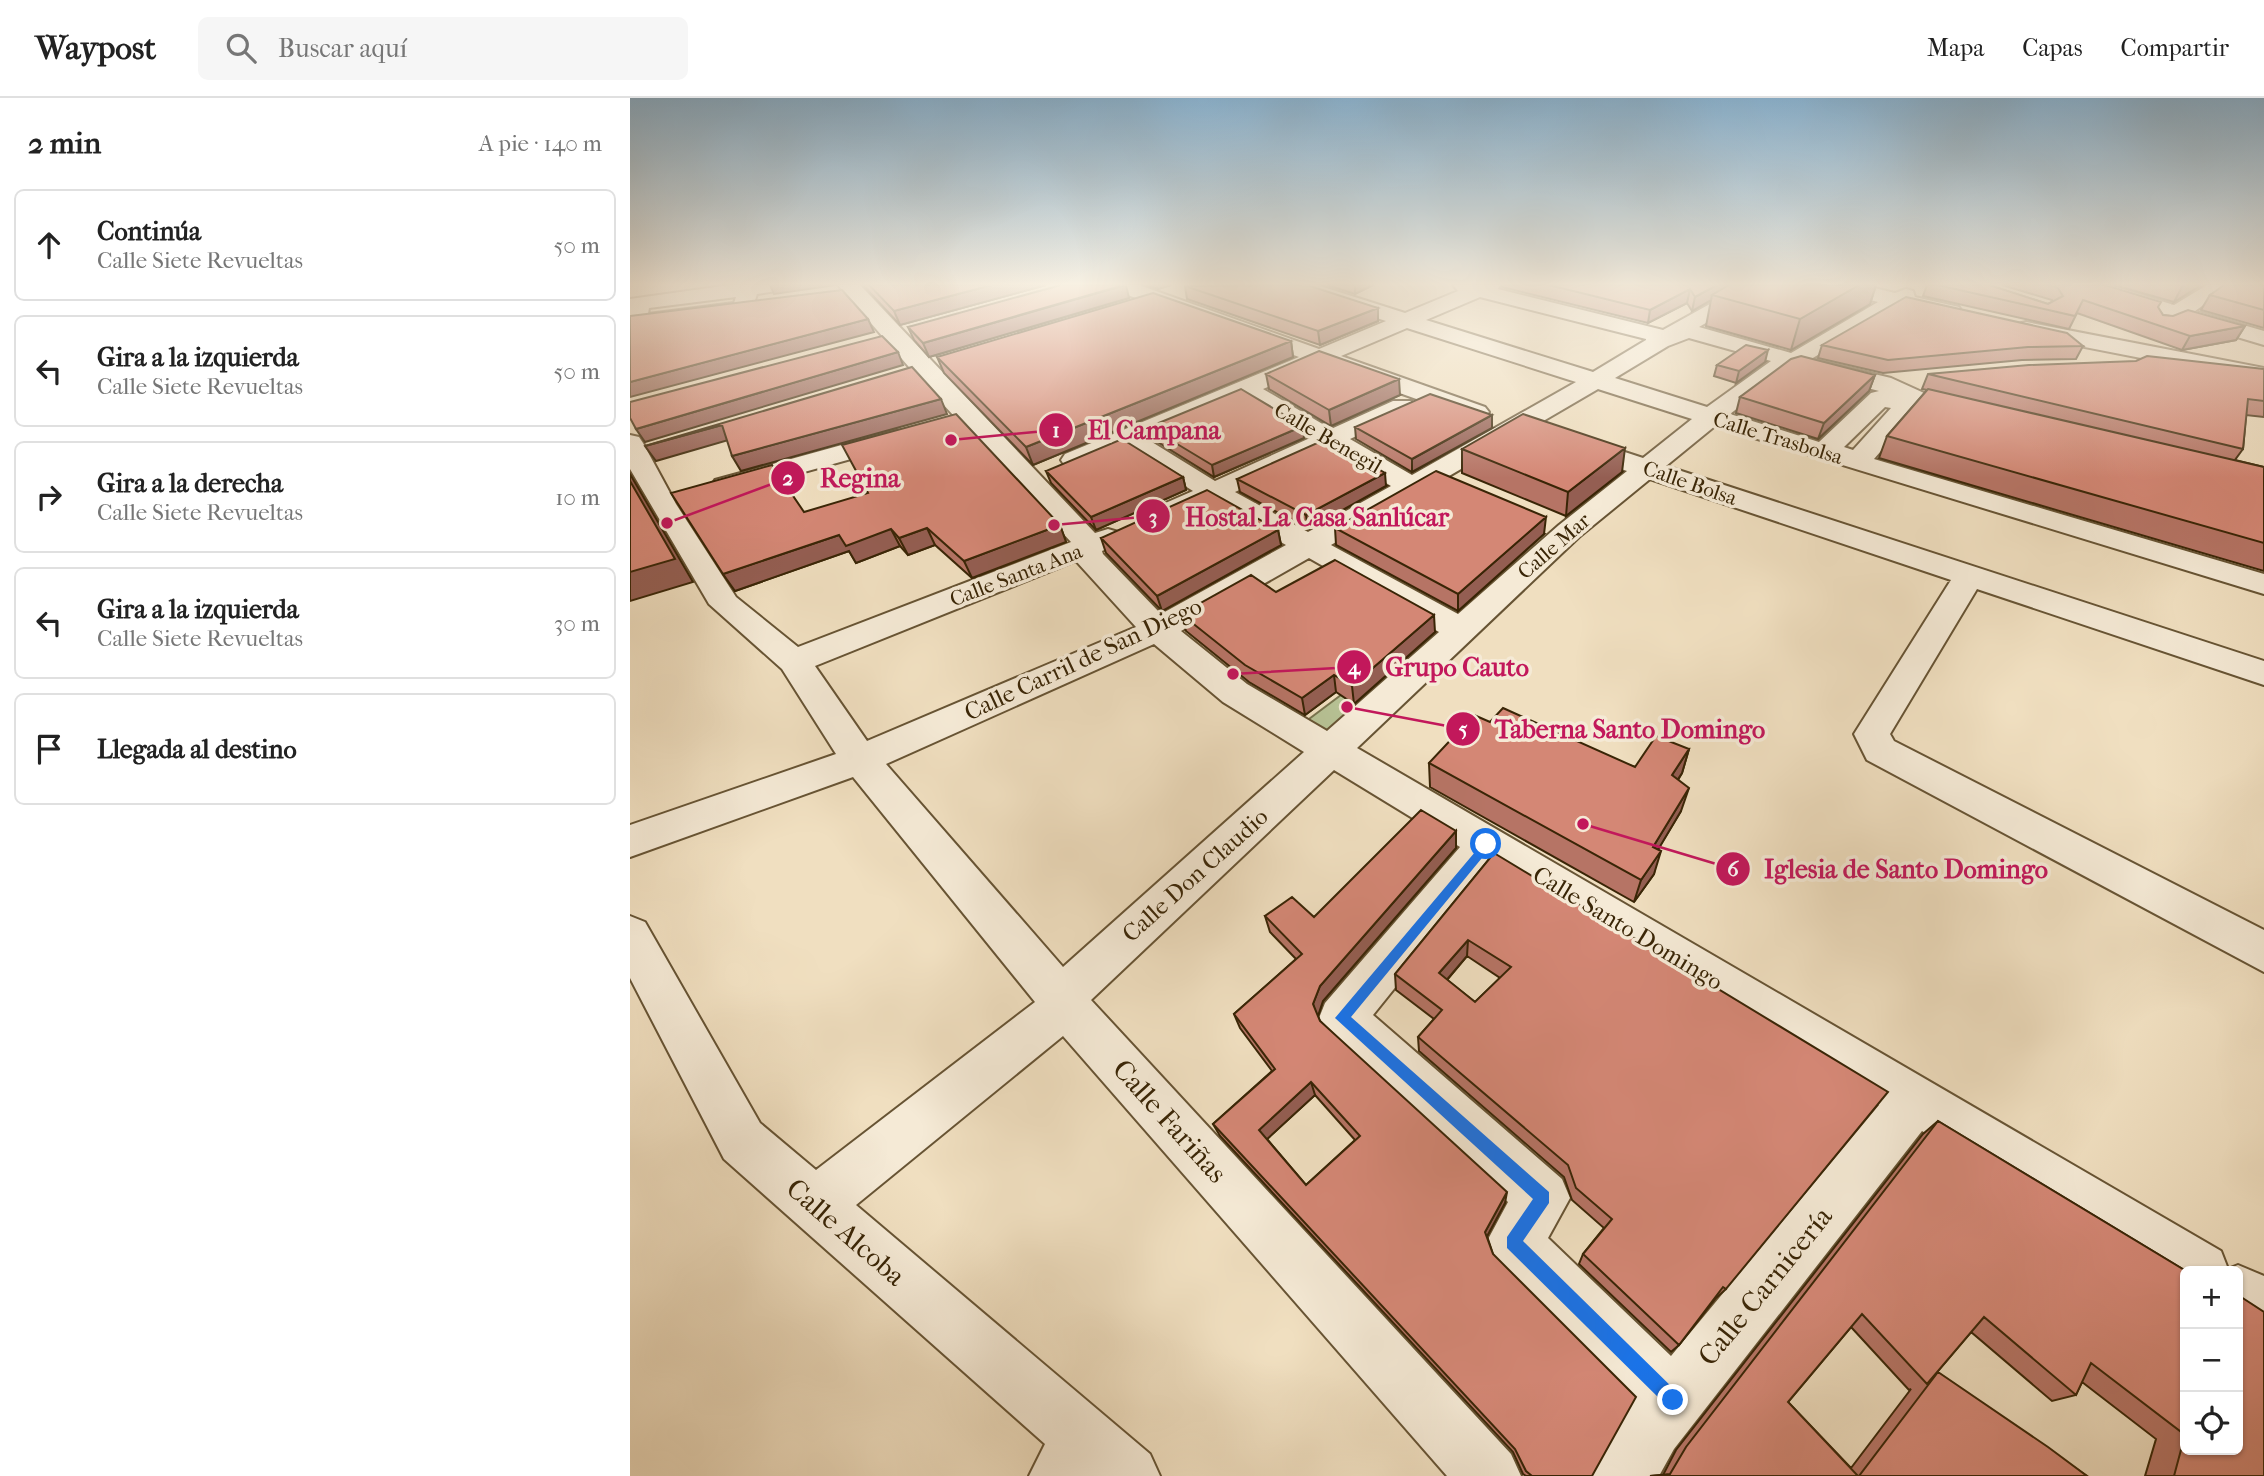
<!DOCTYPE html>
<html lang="es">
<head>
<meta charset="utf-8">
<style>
  body { margin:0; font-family:"IM FELL French Canon",serif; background:#f6f6f6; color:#222 }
  .controls { position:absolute; right:21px; bottom:21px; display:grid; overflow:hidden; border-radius:10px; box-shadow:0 2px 5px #0004 }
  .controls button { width:63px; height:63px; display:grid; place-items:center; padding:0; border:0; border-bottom:2px solid #e0e0e0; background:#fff; color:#222; font:35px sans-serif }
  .stop { position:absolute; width:21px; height:21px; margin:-16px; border:5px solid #1a73e8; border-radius:50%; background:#fff }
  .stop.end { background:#1a73e8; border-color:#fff; box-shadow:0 2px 7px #0008 }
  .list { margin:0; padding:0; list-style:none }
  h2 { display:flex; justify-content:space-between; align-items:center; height:91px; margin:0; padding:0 28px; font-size:30px }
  h2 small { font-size:23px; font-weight:400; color:#767676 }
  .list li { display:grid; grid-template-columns:46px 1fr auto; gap:21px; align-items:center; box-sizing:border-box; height:112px; margin:0 14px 14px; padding:0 14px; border:2px solid #e0e0e0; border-radius:10px }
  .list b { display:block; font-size:26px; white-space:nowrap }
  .list p { margin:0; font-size:23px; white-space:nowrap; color:#767676 }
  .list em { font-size:23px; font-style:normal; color:#767676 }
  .icon { flex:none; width:38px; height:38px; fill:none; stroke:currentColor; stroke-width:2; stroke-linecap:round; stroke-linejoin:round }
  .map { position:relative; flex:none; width:1634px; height:1378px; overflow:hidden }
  header { display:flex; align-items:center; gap:42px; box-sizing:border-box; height:98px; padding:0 35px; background:#fff; border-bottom:2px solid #e0e0e0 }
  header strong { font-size:33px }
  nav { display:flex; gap:38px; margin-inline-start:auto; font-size:24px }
  .search { width:490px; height:63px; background:#f6f6f6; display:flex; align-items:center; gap:18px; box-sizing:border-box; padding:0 24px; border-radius:10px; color:#767676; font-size:26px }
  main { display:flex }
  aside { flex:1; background:#fff }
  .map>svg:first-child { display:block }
  .green { fill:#b7c295; stroke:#78744e; stroke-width:2 }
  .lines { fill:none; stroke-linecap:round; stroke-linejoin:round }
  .minor-casing { stroke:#675434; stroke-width:4 }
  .minor { fill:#f5ead6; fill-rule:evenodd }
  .wall { fill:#b67465; stroke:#392506; stroke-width:2; fill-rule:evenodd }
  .shaded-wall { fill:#945e52; stroke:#392506; stroke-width:2 }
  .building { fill:#d48775; stroke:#392506; stroke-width:2; fill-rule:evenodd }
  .route { fill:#1a73e8 }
  .labels { text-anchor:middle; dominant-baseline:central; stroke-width:7; stroke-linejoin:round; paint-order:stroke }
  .far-street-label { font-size:21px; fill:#392506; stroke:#f5ead6 }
  .street-label { font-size:24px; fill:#392506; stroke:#f5ead6 }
  .near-street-label { font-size:28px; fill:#392506; stroke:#f5ead6 }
  .leader { fill:none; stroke:#c2185b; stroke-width:2.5 }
  .callout-dot { fill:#c2185b; stroke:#f5ead6; stroke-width:2.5 }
  .mark-label { font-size:21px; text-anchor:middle; font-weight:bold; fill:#fff }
  .callout-label { font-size:26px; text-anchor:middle; font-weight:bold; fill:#c2185b; stroke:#f5ead6; stroke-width:7; stroke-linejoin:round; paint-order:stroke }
</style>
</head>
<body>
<header>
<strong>Waypost</strong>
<div class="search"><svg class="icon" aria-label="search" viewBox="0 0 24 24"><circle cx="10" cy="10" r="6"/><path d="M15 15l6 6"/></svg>Buscar aquí</div>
<nav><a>Mapa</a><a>Capas</a><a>Compartir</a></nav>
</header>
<main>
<aside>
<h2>2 min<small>A pie · 140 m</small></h2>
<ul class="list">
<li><svg class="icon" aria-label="ahead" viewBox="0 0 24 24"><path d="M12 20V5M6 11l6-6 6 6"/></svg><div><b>Continúa</b><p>Calle Siete Revueltas</p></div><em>50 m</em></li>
<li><svg class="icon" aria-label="left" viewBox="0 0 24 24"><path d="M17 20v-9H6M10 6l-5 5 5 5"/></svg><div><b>Gira a la izquierda</b><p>Calle Siete Revueltas</p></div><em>50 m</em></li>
<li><svg class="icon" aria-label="right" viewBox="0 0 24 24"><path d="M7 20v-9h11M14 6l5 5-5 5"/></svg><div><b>Gira a la derecha</b><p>Calle Siete Revueltas</p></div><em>10 m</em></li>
<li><svg class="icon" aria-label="left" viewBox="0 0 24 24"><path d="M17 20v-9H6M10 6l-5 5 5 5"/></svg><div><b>Gira a la izquierda</b><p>Calle Siete Revueltas</p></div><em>30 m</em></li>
<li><svg class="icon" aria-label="arrive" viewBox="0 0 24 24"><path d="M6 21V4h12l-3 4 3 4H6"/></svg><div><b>Llegada al destino</b></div></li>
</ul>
</aside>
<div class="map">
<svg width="1634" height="1378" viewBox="0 0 1634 1378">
  <rect width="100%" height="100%" fill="#f0dfc0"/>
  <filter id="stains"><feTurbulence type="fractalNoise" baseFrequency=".00286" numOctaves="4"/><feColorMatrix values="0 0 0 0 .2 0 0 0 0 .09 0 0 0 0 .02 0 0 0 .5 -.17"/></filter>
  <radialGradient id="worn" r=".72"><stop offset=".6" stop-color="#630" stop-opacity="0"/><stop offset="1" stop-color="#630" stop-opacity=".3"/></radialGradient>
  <!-- green -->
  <path class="green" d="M 711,597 L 736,614 L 711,637 L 671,627 Z"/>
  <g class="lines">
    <defs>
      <path id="minor" d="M 100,187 L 162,187 L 159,191 L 127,196 L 121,215 L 0,229 L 0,201 ZM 106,199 L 104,205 L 18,216 L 19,210 Z
        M 208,187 L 230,187 L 465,435 L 478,431 L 488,434 L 493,440 L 488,446 L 472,453 L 473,456 L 531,516 L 656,447 L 582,405 C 564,413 544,427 524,422 L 520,416 L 524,410 L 563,393 L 495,350 L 453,368 L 435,368 L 431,362 L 435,356 L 669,259 L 481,191 L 478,187 L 509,187 L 689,251 L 756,223 L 657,191 L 654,187 L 687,187 L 775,215 L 828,193 L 823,187 L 870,187 L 868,191 L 1033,232 L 1114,187 L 1140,187 L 1069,229 L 1161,255 L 1248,204 L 1196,191 L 1193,187 L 1232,187 L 1265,195 L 1276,191 L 1283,193 L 1285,199 L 1329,209 L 1332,214 L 1321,220 L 1270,209 L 1181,261 L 1261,280 L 1305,300 L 1348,310 L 1352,315 L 1348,320 L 1339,323 L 1288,310 L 1244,361 L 1634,476 L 1634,496 L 1085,328 L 1036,368 L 1634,563 L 1634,587 L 1347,491 L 1260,636 L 1264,643 L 1634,832 L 1634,874 L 1237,662 L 1224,636 L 1321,482 L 1020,381 L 949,439 L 727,650 L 1591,1153 L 1598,1171 L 1608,1167 L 1634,1178 L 1634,1239 L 1608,1227 L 1608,1173 L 1555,1173 L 1555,1194 L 1551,1193 L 1292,1033 L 1044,1351 L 1029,1378 L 962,1378 L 972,1356 L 1003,1304 L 864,1164 L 856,1145 L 878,1104 L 695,935 L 689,920 L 695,905 L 830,749 L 704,672 L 461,902 L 881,1356 L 891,1378 L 817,1378 L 433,938 L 226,1107 L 520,1356 L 530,1378 L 399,1378 L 415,1346 L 94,1061 L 0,880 L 0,818 L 15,824 L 130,1025 L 186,1072 L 405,904 L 223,679 L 0,759 L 0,727 L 206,656 L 152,571 L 79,506 L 0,371 L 0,337 L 9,339 L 13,345 L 46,406 L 106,499 L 168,549 L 441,444 L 285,276 ZM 850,199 L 1016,241 L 1016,242 L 963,274 L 796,222 ZM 777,230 L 946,284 L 782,377 L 720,341 L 781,313 L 784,308 L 781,303 L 763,303 L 701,331 L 633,291 L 691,267 L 837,319 L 855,319 L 859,314 L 855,309 L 711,258 ZM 1059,240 L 1141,263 L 1077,309 L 985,280 L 1038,248 ZM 1166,271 L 1249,293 L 1241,295 L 1189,344 L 1100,316 L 1155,274 ZM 968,291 L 1062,321 L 1013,360 L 952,340 L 934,340 L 930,346 L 934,352 L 997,373 L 929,427 L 828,516 L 701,447 ZM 613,300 L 680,340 L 585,383 L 517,341 ZM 1255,309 L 1261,310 L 1223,352 L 1214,349 ZM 699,351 L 761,388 L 678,434 L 605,394 ZM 679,460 L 809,534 L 697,633 L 617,586 L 551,533 ZM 446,463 L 506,529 L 237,643 L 185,568 ZM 524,546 L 593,604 L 674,654 L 433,869 L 256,666 ZM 862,769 L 1249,1007 L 1041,1258 L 918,1140 L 940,1100 L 932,1081 L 743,917 Z
        M 1446,187 L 1479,187 L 1544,207 L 1577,187 L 1602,187 L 1565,213 L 1634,233 L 1634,247 L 1550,222 L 1534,229 L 1526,227 L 1523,222 L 1529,216 L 1449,191 Z
        M 1396,224 L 1634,270 L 1634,284 L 1388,236 L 1385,231 L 1388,226 Z
        M 266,332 L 275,334 L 279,340 L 275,346 L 95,396 L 85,394 L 81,388 L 85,382 Z"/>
    </defs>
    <!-- minor casing -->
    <use href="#minor" class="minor-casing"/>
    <!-- minor -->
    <use href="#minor" class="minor"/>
  </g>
  <!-- wall -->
  <path class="wall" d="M 233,187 L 416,187 L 270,227 Z
    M 517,187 L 541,187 L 528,191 Z
    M 697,187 L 743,187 L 725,196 Z
    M 871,187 L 1246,187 L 1240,206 L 1161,252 L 1076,228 L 1081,202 L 1062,213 L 1057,205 L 1018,225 L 872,189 Z
    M 1297,187 L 1359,187 L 1418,206 L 1422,204 L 1422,202 L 1372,187 L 1475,187 L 1528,210 L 1533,217 L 1615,228 L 1606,242 L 1552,252 L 1447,215 L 1439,231 L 1293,198 Z
    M 1484,187 L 1571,187 L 1544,204 Z
    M 1634,187 L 1634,230 L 1571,212 L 1580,197 Z
    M 555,188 L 748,210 L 748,223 L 690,247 L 557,201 Z
    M 499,200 L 299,259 L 284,242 L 278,229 Z
    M 661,243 L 663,259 L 403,367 L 314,275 L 307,259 Z
    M 1192,247 L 1453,248 L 1446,261 L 1392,262 L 1253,275 L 1188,260 Z
    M 1135,264 L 1106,285 L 1084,278 L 1087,267 Z
    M 1634,271 L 1634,319 L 1616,317 L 1613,351 L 1605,362 L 1634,369 L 1634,473 L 1249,360 L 1257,338 L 1297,292 L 1292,291 L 1298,276 Z
    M 636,276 L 770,297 L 701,328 L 639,291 Z
    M 1245,277 L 1239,293 L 1188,341 L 1106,315 L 1110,299 Z
    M 519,329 L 674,340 L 584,379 L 523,341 Z
    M 725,329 L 862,330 L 782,374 L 726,341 Z
    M 832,351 L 992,374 L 936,418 L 832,375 Z
    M 416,373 L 553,379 L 556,392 L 466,432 L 421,385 Z
    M 607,381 L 756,388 L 678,431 L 610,394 Z
    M 174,414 L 430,427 L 436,444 L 342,480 L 305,447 L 278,457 L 270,448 L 226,465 L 219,453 L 105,493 L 93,476 Z
    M 705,430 L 914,436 L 828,513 L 706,447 Z
    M 648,432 L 651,447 L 532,513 L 476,455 L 471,440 Z
    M 646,494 L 805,534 L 724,606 L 706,594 L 675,617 L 619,584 L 556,533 L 551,516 Z
    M 860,624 L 1005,669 L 1059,651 L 1052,675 L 1048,682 L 1051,713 L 1028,751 L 1024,776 L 1004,804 L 800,689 L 799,665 Z
    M 826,733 L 826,750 L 693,903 L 688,918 L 690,923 L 875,1105 L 857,1138 L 863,1156 L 962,1378 L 896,1378 L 893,1376 L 883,1354 L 590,1038 L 583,1026 L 642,973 L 610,930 L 604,916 L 666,861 L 640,834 L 635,818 L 684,819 ZM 685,997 L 725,1042 L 676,1087 L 637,1041 Z
    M 864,755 L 1096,1191 L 1086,1200 L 1049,1247 L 1041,1254 L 949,1166 L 953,1156 L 974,1130 L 942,1102 L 934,1079 L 789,953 L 788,939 L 804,921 L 766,892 L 765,876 ZM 837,858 L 870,880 L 845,904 L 817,882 Z
    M 1308,1023 L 1556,1173 L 1555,1352 L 1634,1378 L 1515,1378 L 1526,1341 L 1452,1284 L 1446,1297 L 1422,1303 L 1341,1234 L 1307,1274 L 1457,1378 L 1020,1378 L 1033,1377 L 1046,1352 L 1293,1036 ZM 1221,1229 L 1279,1292 L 1281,1291 L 1221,1370 L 1158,1304 Z"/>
  <!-- shaded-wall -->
  <path class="shaded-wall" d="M 140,187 L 206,187 L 144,196 Z
    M 362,187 L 416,187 L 270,227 L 264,213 Z
    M 496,187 L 499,200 L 299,259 L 293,245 Z
    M 527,187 L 541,187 L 528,191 Z
    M 725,187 L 743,187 L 725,196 Z
    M 1087,187 L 1108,187 L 1082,197 L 1081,202 L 1062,213 L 1065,199 Z
    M 1229,187 L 1246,187 L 1240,206 L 1161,252 L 1170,221 Z
    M 1555,187 L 1571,187 L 1544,204 L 1552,189 Z
    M 1060,191 L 1057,205 L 1018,225 L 1020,212 Z
    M 748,210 L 748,223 L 690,247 L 688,233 Z
    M 238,221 L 244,234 L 0,299 L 0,284 Z
    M 1615,228 L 1606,242 L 1552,252 L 1560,238 Z
    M 661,243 L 663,259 L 403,367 L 396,349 Z
    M 1138,252 L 1135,264 L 1106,285 L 1109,273 Z
    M 268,254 L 273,267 L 15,344 L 6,331 Z
    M 1245,277 L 1239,293 L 1188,341 L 1194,325 Z
    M 769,281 L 770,297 L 701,328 L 699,312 Z
    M 311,301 L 317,316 L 111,373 L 102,358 Z
    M 862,317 L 862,330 L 782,374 L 782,361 Z
    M 92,327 L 102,341 L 26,363 L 15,348 Z
    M 673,328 L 674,340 L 584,379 L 582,367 Z
    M 995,350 L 992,374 L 936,418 L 938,394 Z
    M 755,375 L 756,388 L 678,431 L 676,417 Z
    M 0,376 L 63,484 L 0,503 Z
    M 553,379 L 556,392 L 466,432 L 461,419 Z
    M 916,419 L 914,436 L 828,513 L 828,496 Z
    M 430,427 L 436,444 L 342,480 L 334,463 Z
    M 297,430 L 305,447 L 278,457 L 269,440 Z
    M 261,431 L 270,448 L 226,465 L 219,453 L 105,493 L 93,476 L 209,437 Z
    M 648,432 L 651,447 L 532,513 L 527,498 Z
    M 804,517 L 805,534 L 724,606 L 722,588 Z
    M 704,577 L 706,594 L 675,617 L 672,600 Z
    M 1059,651 L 1052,675 L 1035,701 L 1042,677 Z
    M 1059,690 L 1051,713 L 1016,772 L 1023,749 Z
    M 826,733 L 826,750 L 693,903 L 687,921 L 683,906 L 690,888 Z
    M 1031,753 L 1024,776 L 1004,804 L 1011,782 Z
    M 838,842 L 837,858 L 809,891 L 809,875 Z
    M 681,984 L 685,997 L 634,1044 L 629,1032 Z
    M 877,1094 L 875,1105 L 854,1144 L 855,1134 Z"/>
  <!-- building -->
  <path class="building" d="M 239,187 L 362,187 L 264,213 Z
    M 431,187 L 494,187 L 293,245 L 278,229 Z
    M 677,187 L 748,210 L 688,233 L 555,188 Z
    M 919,187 L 1087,187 L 1065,199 L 1060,191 L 1020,212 Z
    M 1099,187 L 1229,187 L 1170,221 L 1082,197 Z
    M 1307,187 L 1359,187 L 1418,206 L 1433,198 L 1428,190 L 1420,187 L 1475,187 L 1531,204 L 1528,209 L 1533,217 L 1543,218 L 1558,212 L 1615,228 L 1560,238 L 1453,202 L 1445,218 Z
    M 1594,187 L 1634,187 L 1634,212 L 1580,197 Z
    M 212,192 L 238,221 L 0,284 L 0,218 Z
    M 523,195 L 661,243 L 396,349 L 307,259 Z
    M 1276,199 L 1437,235 L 1453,248 L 1398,249 L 1258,262 L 1192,247 Z
    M 252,238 L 268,254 L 6,331 L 0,320 L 0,304 Z
    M 1116,247 L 1138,252 L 1109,273 L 1087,267 Z
    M 689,253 L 769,281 L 699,312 L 636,276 Z
    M 1171,258 L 1245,277 L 1194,325 L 1110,299 L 1161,261 Z
    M 1517,258 L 1634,271 L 1634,303 L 1618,301 L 1613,351 L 1298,276 L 1399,267 L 1506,263 Z
    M 282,269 L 311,301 L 102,358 L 92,327 L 15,348 Z
    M 611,291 L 673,328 L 582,367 L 519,329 Z
    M 1298,291 L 1634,369 L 1634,445 L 1257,338 Z
    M 800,296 L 862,317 L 782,361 L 725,329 Z
    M 326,316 L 430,427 L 334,463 L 297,430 L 269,440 L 261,431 L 216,448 L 209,437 L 93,476 L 41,395 L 142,367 L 174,414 L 238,395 L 212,347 Z
    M 893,316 L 995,350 L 938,394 L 832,351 Z
    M 492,341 L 553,379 L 461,419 L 416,373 Z
    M 696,341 L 755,375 L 676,417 L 607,381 Z
    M 806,373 L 916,419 L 828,496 L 705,430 Z
    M 0,383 L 45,461 L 0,474 Z
    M 577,392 L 648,432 L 527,498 L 471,440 Z
    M 705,462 L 804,517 L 722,588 L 704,577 L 672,600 L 615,567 L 551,516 L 621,477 L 646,494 Z
    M 873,610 L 1005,669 L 1026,638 L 1059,651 L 1042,677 L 1059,690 L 1023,749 L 1031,753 L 1011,782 L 799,665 L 844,617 L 860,624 Z
    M 791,712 L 826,733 L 690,888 L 683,906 L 690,923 L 877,1094 L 855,1134 L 863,1156 L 1006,1299 L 962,1378 L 902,1378 L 896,1373 L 885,1351 L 583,1026 L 645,971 L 604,916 L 672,856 L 635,818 L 662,799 L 684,819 ZM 681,984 L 730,1038 L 676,1087 L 629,1032 Z
    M 864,755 L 1258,994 L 1096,1191 L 1093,1189 L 1049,1247 L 953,1156 L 982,1121 L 946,1090 L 938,1067 L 788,939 L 812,912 L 765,876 ZM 838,842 L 881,869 L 845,904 L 809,875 Z
    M 1308,1023 L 1556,1173 L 1555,1352 L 1608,1352 L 1608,1197 L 1634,1214 L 1634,1378 L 1544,1378 L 1555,1337 L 1461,1265 L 1446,1297 L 1354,1219 L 1297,1286 L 1232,1216 L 1158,1304 L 1228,1378 L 1020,1378 L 1040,1376 L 1056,1349 Z
    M 1308,1274 L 1418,1349 L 1457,1378 L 1229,1378 Z"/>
  <!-- sky -->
  <linearGradient id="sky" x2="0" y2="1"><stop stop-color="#8ab6d6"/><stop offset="0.49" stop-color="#f8f1e3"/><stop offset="1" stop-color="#f8f1e3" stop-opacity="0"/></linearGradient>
  <rect width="1634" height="380" fill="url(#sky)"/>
  <!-- route -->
  <path class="route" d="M 856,741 L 861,742 L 861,749 L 721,919 L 919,1094 L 919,1105 L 893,1143 L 1049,1296 L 1052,1302 L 1049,1308 L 1043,1311 L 1037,1308 L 877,1150 L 877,1139 L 903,1101 L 705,920 Z"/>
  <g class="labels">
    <!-- far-street labels -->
    <g class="far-street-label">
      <text transform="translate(698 340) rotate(30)">Calle Benegil</text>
      <text transform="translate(1148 340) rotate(17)">Calle Trasbolsa</text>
      <text transform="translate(1060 385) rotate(19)">Calle Bolsa</text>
      <text transform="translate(924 448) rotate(-41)">Calle Mar</text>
      <text transform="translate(386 477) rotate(-21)">Calle Santa Ana</text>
    </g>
    <!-- street labels -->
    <g class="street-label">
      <text transform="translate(453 561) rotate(-25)">Calle Carril de San Diego</text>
      <text transform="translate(565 777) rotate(-42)">Calle Don Claudio</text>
      <text transform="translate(998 830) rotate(31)">Calle Santo Domingo</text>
    </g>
    <!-- near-street labels -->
    <g class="near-street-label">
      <text transform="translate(540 1023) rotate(48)">Calle Fariñas</text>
      <text transform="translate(216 1134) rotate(41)">Calle Alcoba</text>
      <text transform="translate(1135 1188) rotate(-51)">Calle Carnicería</text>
    </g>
  </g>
  <!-- callouts -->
  <path class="leader" d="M321 342L426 332M37 425L158 380M424 427L523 418M603 576L724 569M717 609L833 631M953 726L1103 771"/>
  <g class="callout-dot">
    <circle cx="321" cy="342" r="7"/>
    <circle cx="37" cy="425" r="7"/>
    <circle cx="424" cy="427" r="7"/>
    <circle cx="603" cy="576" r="7"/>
    <circle cx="717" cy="609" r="7"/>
    <circle cx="953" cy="726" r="7"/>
    <circle cx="426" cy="332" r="18"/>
    <circle cx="158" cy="380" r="18"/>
    <circle cx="523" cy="418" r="18"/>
    <circle cx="724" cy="569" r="18"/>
    <circle cx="833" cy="631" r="18"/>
    <circle cx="1103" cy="771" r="18"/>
  </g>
  <g class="mark-label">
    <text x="426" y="339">1</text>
    <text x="158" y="387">2</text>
    <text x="523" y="426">3</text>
    <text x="724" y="576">4</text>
    <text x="833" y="638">5</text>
    <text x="1103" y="778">6</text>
  </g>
  <g class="callout-label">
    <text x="524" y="341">El Campana</text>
    <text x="230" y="389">Regina</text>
    <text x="687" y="428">Hostal La Casa Sanlúcar</text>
    <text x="827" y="578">Grupo Cauto</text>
    <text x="1000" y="640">Taberna Santo Domingo</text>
    <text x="1276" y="780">Iglesia de Santo Domingo</text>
  </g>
  <rect width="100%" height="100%" filter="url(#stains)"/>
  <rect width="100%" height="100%" fill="url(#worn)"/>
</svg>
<div class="controls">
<button>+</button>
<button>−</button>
<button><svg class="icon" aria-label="locate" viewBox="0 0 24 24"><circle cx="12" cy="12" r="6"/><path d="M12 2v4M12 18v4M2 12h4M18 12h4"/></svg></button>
</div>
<div class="stop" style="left:856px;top:746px"></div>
<div class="stop end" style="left:1043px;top:1302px"></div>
</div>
</main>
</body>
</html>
